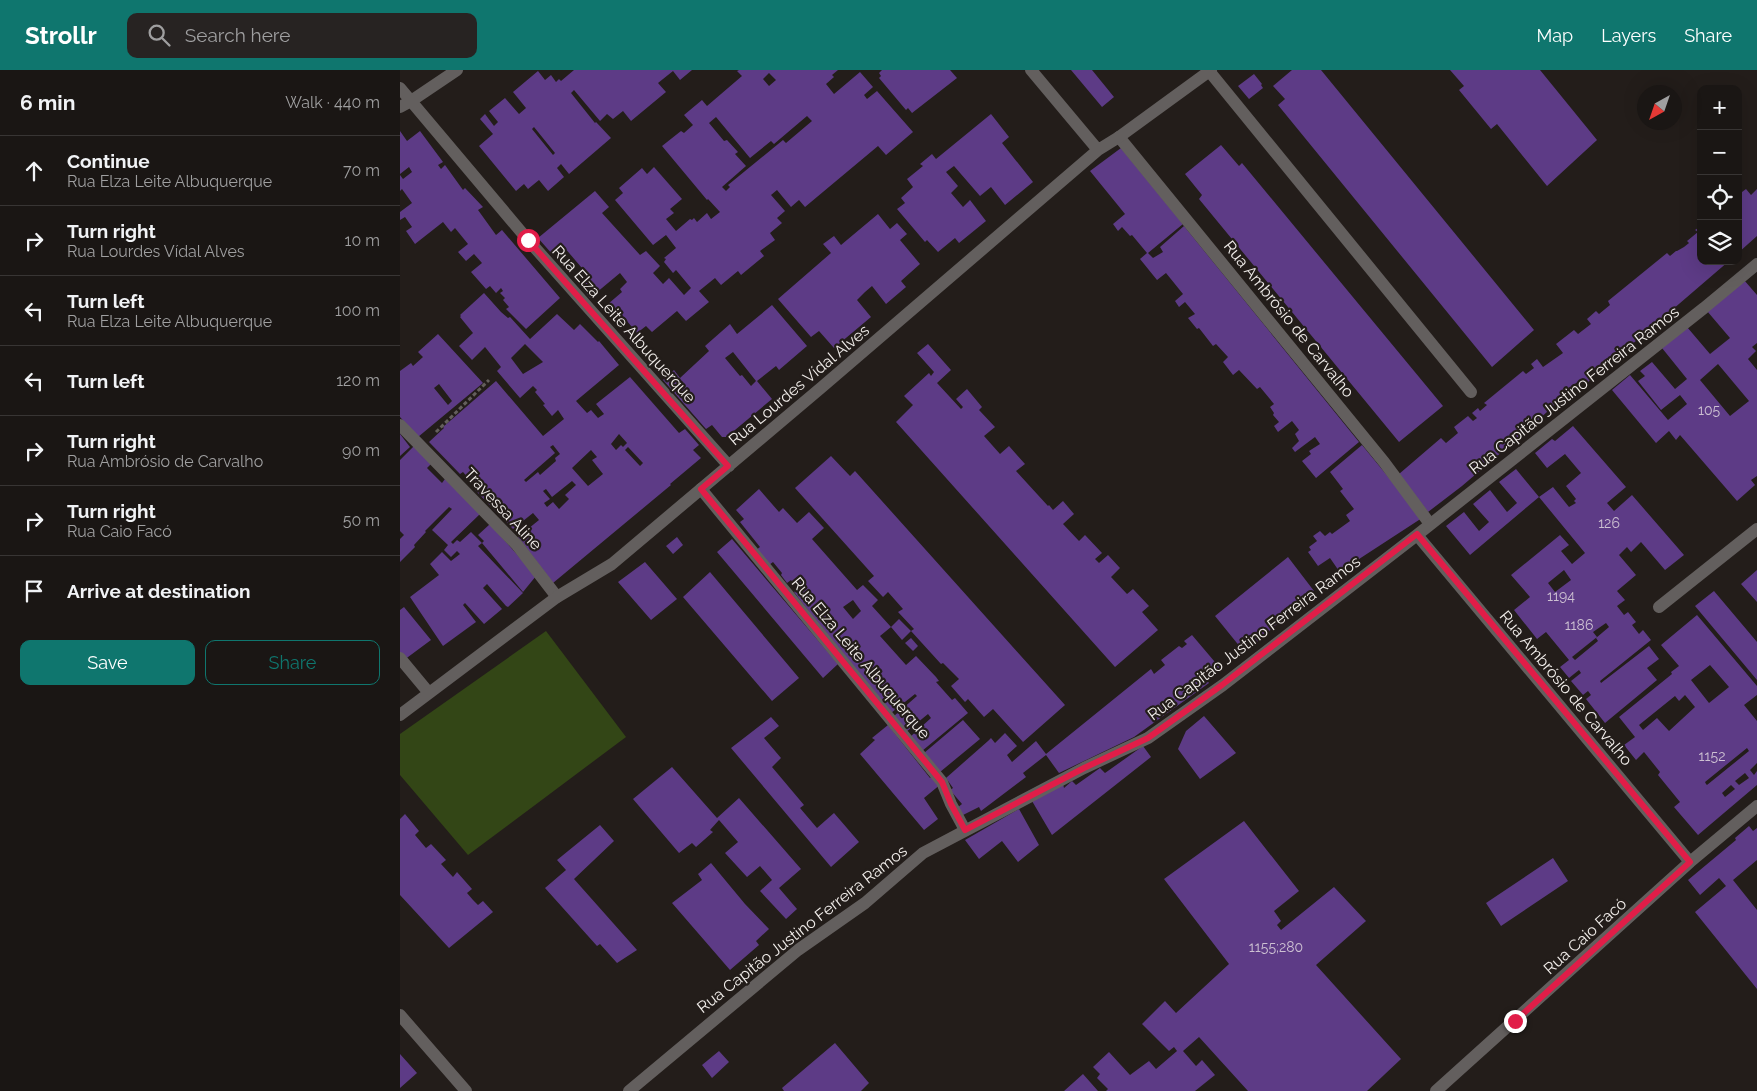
<!DOCTYPE html>
<html lang="en">
<head>
<meta charset="utf-8">
<style>
  body { margin:0; font-family:Raleway,sans-serif; background:#272322; color:#f1f3f6 }
  .controls { position:absolute; right:15px; top:15px; display:grid; overflow:hidden; border-radius:10px; box-shadow:0 5px 20px #0002 }
  .controls button { width:45px; height:45px; display:grid; place-items:center; padding:0; border:0; border-bottom:1px solid #383534; background:#1a1614; color:#f1f3f6; font:25px sans-serif }
  .compass { position:absolute; left:1237px; top:15px; width:45px; height:45px; border-radius:50%; background:#1a1614; box-shadow:0 5px 20px #0002; rotate:220deg }
  .stop { position:absolute; width:15px; height:15px; margin:-11px; border:4px solid #e11d48; border-radius:50%; background:#fff }
  .stop.end { background:#e11d48; border-color:#fff; box-shadow:0 1px 5px #0008 }
  .list { margin:0; padding:0; list-style:none }
  h2 { display:flex; justify-content:space-between; align-items:center; height:65px; margin:0; padding:0 20px; font-size:21px }
  h2 small { font-size:16px; font-weight:400; color:#9f9fa0 }
  .list li { display:grid; grid-template-columns:32px 1fr auto; gap:15px; align-items:center; box-sizing:border-box; height:70px; padding:0 20px; border-top:1px solid #383534 }
  .list b { display:block; font-size:19px; white-space:nowrap }
  .list p { margin:0; font-size:16px; white-space:nowrap; color:#9f9fa0 }
  .list em { font-size:16px; font-style:normal; color:#9f9fa0 }
  .actions { display:flex; gap:10px; padding:15px 20px }
  .actions a { flex:1; padding:11px 0; border:1px solid #0f766e; border-radius:10px; text-align:center; font-size:18px; color:#0f766e }
  .actions .main { background:#0f766e; color:#fff }
  .icon { flex:none; width:28px; height:28px; fill:none; stroke:currentColor; stroke-width:2; stroke-linecap:round; stroke-linejoin:round }
  .map { position:relative; flex:none; width:1357px; height:1021px; overflow:hidden }
  header { display:flex; align-items:center; gap:30px; box-sizing:border-box; height:70px; padding:0 25px; background:#0f766e; color:#fff }
  header strong { font-size:24px }
  nav { display:flex; gap:28px; margin-inline-start:auto; font-size:18px }
  .search { width:350px; height:45px; background:#272322; display:flex; align-items:center; gap:12px; box-sizing:border-box; padding:0 18px; border-radius:10px; color:#9f9fa0; font-size:19px }
  main { display:flex }
  aside { flex:1; background:#1a1614 }
  .map>svg:first-child { display:block }
  .green { fill:#334616 }
  .building { fill:#5d3b86; fill-rule:evenodd }
  .lines { fill:none; stroke-linecap:round; stroke-linejoin:round }
  .path { stroke:#645f5c; stroke-width:3; stroke-dasharray:4 2.5; stroke-linecap:butt }
  .lane { stroke:#635f5e; stroke-width:12 }
  .street { stroke:#635f5e; stroke-width:12 }
  .route { stroke:#e11d48; stroke-width:6 }
  .labels { text-anchor:middle; dominant-baseline:central; stroke-width:4.5; stroke-linejoin:round; paint-order:stroke }
  .number-label { font-size:14px; fill:#cdc1d2 }
  .street-label { font-size:16px; fill:#f2eeeb; stroke:#231d1a }
</style>
</head>
<body>
<header>
<strong>Strollr</strong>
<div class="search"><svg class="icon" aria-label="search" viewBox="0 0 24 24"><circle cx="10" cy="10" r="6"/><path d="M15 15l6 6"/></svg>Search here</div>
<nav><a>Map</a><a>Layers</a><a>Share</a></nav>
</header>
<main>
<aside>
<h2>6 min<small>Walk · 440 m</small></h2>
<ul class="list">
<li><svg class="icon" aria-label="ahead" viewBox="0 0 24 24"><path d="M12 20V5M6 11l6-6 6 6"/></svg><div><b>Continue</b><p>Rua Elza Leite Albuquerque</p></div><em>70 m</em></li>
<li><svg class="icon" aria-label="right" viewBox="0 0 24 24"><path d="M7 20v-9h11M14 6l5 5-5 5"/></svg><div><b>Turn right</b><p>Rua Lourdes Vídal Alves</p></div><em>10 m</em></li>
<li><svg class="icon" aria-label="left" viewBox="0 0 24 24"><path d="M17 20v-9H6M10 6l-5 5 5 5"/></svg><div><b>Turn left</b><p>Rua Elza Leite Albuquerque</p></div><em>100 m</em></li>
<li><svg class="icon" aria-label="left" viewBox="0 0 24 24"><path d="M17 20v-9H6M10 6l-5 5 5 5"/></svg><div><b>Turn left</b></div><em>120 m</em></li>
<li><svg class="icon" aria-label="right" viewBox="0 0 24 24"><path d="M7 20v-9h11M14 6l5 5-5 5"/></svg><div><b>Turn right</b><p>Rua Ambrósio de Carvalho</p></div><em>90 m</em></li>
<li><svg class="icon" aria-label="right" viewBox="0 0 24 24"><path d="M7 20v-9h11M14 6l5 5-5 5"/></svg><div><b>Turn right</b><p>Rua Caio Facó</p></div><em>50 m</em></li>
<li><svg class="icon" aria-label="arrive" viewBox="0 0 24 24"><path d="M6 21V4h12l-3 4 3 4H6"/></svg><div><b>Arrive at destination</b></div></li>
</ul>
<div class="actions"><a class="main">Save</a><a>Share</a></div>
</aside>
<div class="map">
<svg width="1357" height="1021" viewBox="0 0 1357 1021">
  <rect width="100%" height="100%" fill="#231d1a"/>
  <!-- green -->
  <path class="green" d="M 146,561 L 226,667 L 68,785 L 0,705 L 0,664 Z"/>
  <!-- building -->
  <path class="building" d="M 174,0 L 292,0 L 280,10 L 273,1 L 258,13 L 266,22 L 231,51 L 223,41 L 213,49 L 207,44 L 200,51 L 174,20 L 171,23 L 195,53 L 196,52 L 211,68 L 169,104 L 161,94 L 157,98 L 164,107 L 148,121 L 139,110 L 128,119 L 124,114 L 116,121 L 79,76 L 93,64 L 80,49 L 85,44 L 94,56 L 98,52 L 89,41 L 105,28 L 119,44 L 126,38 L 113,22 L 138,1 L 145,10 L 151,5 L 156,12 L 159,9 L 161,11 ZM 134,57 L 155,83 L 153,85 L 132,59 Z
    M 339,0 L 438,0 L 432,5 L 434,7 L 426,14 L 434,24 L 460,2 L 473,17 L 464,25 L 467,29 L 477,21 L 513,62 L 486,85 L 478,76 L 405,137 L 399,130 L 391,137 L 377,120 L 371,125 L 385,141 L 377,148 L 382,153 L 370,163 L 375,170 L 360,181 L 364,186 L 341,205 L 338,201 L 321,215 L 315,208 L 299,221 L 309,232 L 286,251 L 277,241 L 252,262 L 246,256 L 237,263 L 221,244 L 219,247 L 208,234 L 222,222 L 220,219 L 227,212 L 220,203 L 190,228 L 177,212 L 187,204 L 164,177 L 153,185 L 138,168 L 195,121 L 209,137 L 202,143 L 240,185 L 246,181 L 260,196 L 253,203 L 263,214 L 269,208 L 284,225 L 291,218 L 276,200 L 273,203 L 264,192 L 266,189 L 264,188 L 276,178 L 266,165 L 253,175 L 215,130 L 223,123 L 219,118 L 242,98 L 247,104 L 254,97 L 282,129 L 270,139 L 274,143 L 266,149 L 276,161 L 290,149 L 292,150 L 294,148 L 297,152 L 307,143 L 311,149 L 320,142 L 308,129 L 307,130 L 262,76 L 281,61 L 284,63 L 293,55 L 284,45 L 302,30 L 307,36 L 342,6 L 337,1 ZM 369,3 L 376,10 L 369,16 L 363,9 ZM 407,46 L 412,51 L 386,73 L 383,70 L 328,115 L 330,117 L 326,121 L 322,117 L 346,96 L 335,84 L 338,82 L 327,70 L 324,71 L 309,53 L 316,47 L 350,88 L 371,71 L 374,74 Z
    M 482,0 L 550,0 L 557,8 L 512,43 L 508,38 L 506,40 L 479,8 L 481,6 L 479,3 Z
    M 671,0 L 692,0 L 714,27 L 702,37 Z
    M 892,0 L 921,0 L 1134,260 L 1092,297 L 878,35 L 885,29 L 873,16 Z
    M 1050,0 L 1140,0 L 1197,70 L 1147,116 L 1097,54 L 1091,59 L 1059,20 L 1064,16 Z
    M 854,4 L 862,14 L 861,15 L 863,18 L 849,29 L 838,16 Z
    M 591,44 L 609,67 L 602,73 L 633,112 L 605,135 L 591,117 L 580,126 L 554,96 L 546,102 L 558,116 L 551,123 L 563,137 L 570,130 L 586,151 L 559,173 L 555,168 L 538,182 L 527,170 L 525,172 L 497,139 L 505,133 L 501,128 L 513,117 L 507,109 L 523,96 L 520,94 L 532,84 L 536,89 Z
    M 0,61 L 7,71 L 20,61 L 43,92 L 38,95 L 41,99 L 45,95 L 63,120 L 65,118 L 83,137 L 78,140 L 96,165 L 102,160 L 160,228 L 126,259 L 106,239 L 109,237 L 103,230 L 105,228 L 100,223 L 103,221 L 101,218 L 96,223 L 90,216 L 86,219 L 71,202 L 82,193 L 74,184 L 66,191 L 58,182 L 68,174 L 55,158 L 51,162 L 43,152 L 15,174 L 6,161 L 12,157 L 5,147 L 0,150 L 0,142 L 12,133 L 2,119 L 0,121 L 0,105 L 3,109 L 12,102 L 9,97 L 0,104 Z
    M 821,75 L 839,96 L 842,93 L 1043,336 L 999,372 L 799,129 L 802,125 L 785,104 Z
    M 721,78 L 783,154 L 748,183 L 753,188 L 763,182 L 760,177 L 784,156 L 959,372 L 916,408 L 902,391 L 911,384 L 909,381 L 920,374 L 915,367 L 895,382 L 892,378 L 899,371 L 895,364 L 899,360 L 892,351 L 878,362 L 874,356 L 879,352 L 873,345 L 874,343 L 870,337 L 874,334 L 860,317 L 857,319 L 839,300 L 833,305 L 823,292 L 828,287 L 816,274 L 813,276 L 799,258 L 797,259 L 788,248 L 795,244 L 785,232 L 779,237 L 775,231 L 783,224 L 766,203 L 757,210 L 740,189 L 747,183 L 732,165 L 730,166 L 722,157 L 718,161 L 713,154 L 725,144 L 690,101 Z
    M 1346,119 L 1351,125 L 1357,119 L 1357,166 L 1338,183 L 1338,125 Z
    M 478,144 L 490,159 L 497,153 L 507,164 L 500,170 L 520,194 L 501,211 L 506,217 L 486,234 L 472,216 L 465,222 L 457,230 L 471,247 L 434,278 L 419,261 L 411,267 L 378,229 L 431,183 L 423,174 L 434,166 L 441,175 Z
    M 1301,156 L 1301,191 L 1329,191 L 1187,313 L 1183,308 L 1164,322 L 1166,325 L 1110,375 L 1062,416 L 1028,442 L 999,404 L 1041,368 L 1046,373 L 1058,363 L 1054,357 L 1068,346 L 1073,351 L 1077,348 L 1072,343 L 1078,338 L 1080,341 L 1087,335 L 1084,333 L 1123,301 L 1126,304 L 1134,298 L 1131,294 L 1137,289 L 1143,297 L 1163,283 L 1156,274 L 1174,260 L 1178,264 L 1191,254 L 1187,249 L 1196,241 L 1199,244 L 1210,235 L 1208,231 L 1267,183 L 1270,186 L 1276,181 L 1277,181 L 1284,177 L 1289,173 L 1287,171 L 1298,162 L 1295,160 Z
    M 1344,210 L 1357,225 L 1357,273 L 1352,277 L 1356,281 L 1348,289 L 1357,300 L 1357,406 L 1351,410 L 1355,415 L 1337,431 L 1280,365 L 1276,370 L 1269,361 L 1256,373 L 1212,320 L 1230,305 L 1268,350 L 1287,334 L 1280,325 L 1261,340 L 1238,311 L 1245,306 L 1240,301 L 1252,292 L 1275,319 L 1287,309 L 1262,278 L 1287,257 L 1310,284 L 1330,268 L 1307,241 ZM 1318,294 L 1349,331 L 1330,346 L 1300,310 Z
    M 84,223 L 101,242 L 108,248 L 110,247 L 130,269 L 157,244 L 174,260 L 180,254 L 198,272 L 199,271 L 219,295 L 176,331 L 187,343 L 191,340 L 198,348 L 204,344 L 196,334 L 230,307 L 279,363 L 285,359 L 299,375 L 293,380 L 301,388 L 270,414 L 271,415 L 153,513 L 118,467 L 139,450 L 133,443 L 113,459 L 75,420 L 77,418 L 63,402 L 60,404 L 29,372 L 44,358 L 43,357 L 96,311 L 143,366 L 164,349 L 158,340 L 152,346 L 143,335 L 145,334 L 135,322 L 137,320 L 133,316 L 120,328 L 97,301 L 101,297 L 85,277 L 72,290 L 59,276 L 73,263 L 60,247 L 61,246 L 60,245 ZM 125,274 L 143,292 L 123,304 L 111,288 ZM 219,364 L 227,373 L 223,377 L 221,375 L 216,380 L 211,374 ZM 153,375 L 160,384 L 155,388 L 156,391 L 140,405 L 138,402 L 126,412 L 124,410 L 155,383 L 150,377 ZM 228,377 L 243,393 L 240,396 L 225,380 ZM 191,380 L 197,387 L 192,390 L 203,404 L 188,416 L 172,398 ZM 172,411 L 176,415 L 165,425 L 169,429 L 159,439 L 153,432 L 147,437 L 144,433 L 150,429 L 143,421 L 146,419 L 152,427 Z
    M 372,235 L 407,276 L 379,300 L 376,296 L 357,311 L 372,329 L 329,365 L 326,367 L 322,367 L 312,355 L 306,359 L 263,310 L 274,300 L 280,308 L 309,281 L 305,276 L 330,254 L 337,264 ZM 333,282 L 356,311 L 351,316 L 342,305 L 340,306 L 325,288 Z
    M 38,264 L 83,313 L 18,367 L 0,347 L 0,301 L 11,293 L 13,296 L 23,287 L 18,282 ZM 39,314 L 52,331 L 48,335 L 34,318 Z
    M 528,274 L 551,300 L 537,313 L 561,339 L 563,337 L 556,329 L 567,319 L 582,337 L 579,340 L 595,357 L 584,366 L 600,384 L 609,376 L 625,394 L 616,401 L 648,436 L 649,435 L 653,440 L 663,431 L 674,444 L 663,454 L 679,471 L 685,465 L 702,483 L 695,489 L 699,493 L 708,485 L 720,498 L 711,507 L 727,524 L 733,519 L 749,536 L 742,542 L 758,560 L 715,597 L 496,352 L 513,335 L 504,326 L 529,303 L 531,306 L 534,302 L 517,283 Z
    M 1173,356 L 1226,417 L 1207,433 L 1214,441 L 1232,425 L 1284,485 L 1265,500 L 1241,472 L 1231,482 L 1227,477 L 1219,485 L 1236,505 L 1217,521 L 1225,530 L 1217,536 L 1224,545 L 1228,542 L 1236,552 L 1232,555 L 1239,564 L 1243,560 L 1251,570 L 1200,611 L 1201,613 L 1249,576 L 1259,589 L 1247,598 L 1257,610 L 1205,653 L 1186,629 L 1191,625 L 1188,621 L 1183,625 L 1171,611 L 1181,603 L 1179,600 L 1169,608 L 1160,597 L 1169,590 L 1146,562 L 1137,569 L 1114,540 L 1130,527 L 1111,505 L 1160,465 L 1169,475 L 1161,481 L 1172,494 L 1185,483 L 1139,427 L 1153,417 L 1169,437 L 1176,433 L 1174,431 L 1176,429 L 1166,416 L 1181,403 L 1165,384 L 1147,398 L 1135,383 L 1152,369 L 1155,371 ZM 1164,500 L 1171,510 L 1155,522 L 1148,513 ZM 1206,553 L 1209,557 L 1196,568 L 1198,571 L 1175,590 L 1172,587 L 1197,567 L 1193,562 Z
    M 0,364 L 10,377 L 0,386 Z
    M 962,375 L 1022,448 L 956,491 L 953,490 L 939,501 L 930,488 L 918,496 L 908,482 L 911,480 L 909,477 L 917,471 L 913,466 L 920,461 L 925,466 L 930,462 L 932,464 L 950,451 L 946,445 L 954,439 L 940,421 L 943,419 L 930,402 Z
    M 14,376 L 31,394 L 27,398 L 42,413 L 45,409 L 80,444 L 51,472 L 53,474 L 57,470 L 60,472 L 71,462 L 82,473 L 78,476 L 123,523 L 108,537 L 106,536 L 87,514 L 83,518 L 102,539 L 84,554 L 65,533 L 63,535 L 76,552 L 43,576 L 10,527 L 39,505 L 30,494 L 42,482 L 51,491 L 60,484 L 57,481 L 51,487 L 44,480 L 48,475 L 32,460 L 52,439 L 49,437 L 25,461 L 26,462 L 14,475 L 15,477 L 0,492 L 0,469 L 4,465 L 0,461 L 0,390 Z
    M 431,386 L 450,406 L 455,401 L 665,635 L 623,672 L 593,639 L 584,647 L 568,629 L 565,632 L 551,616 L 559,609 L 543,593 L 541,594 L 511,561 L 514,559 L 498,542 L 503,539 L 488,522 L 483,527 L 468,511 L 474,506 L 395,418 Z
    M 1116,399 L 1139,427 L 1070,485 L 1046,456 L 1064,442 L 1079,461 L 1089,452 L 1073,434 L 1090,420 L 1107,442 L 1117,433 L 1099,412 Z
    M 359,419 L 379,442 L 383,438 L 397,453 L 409,442 L 424,458 L 412,469 L 457,520 L 463,515 L 478,530 L 472,536 L 491,557 L 499,549 L 511,561 L 502,570 L 491,557 L 480,566 L 506,595 L 516,586 L 536,607 L 539,611 L 536,612 L 552,630 L 555,628 L 568,643 L 522,681 L 510,667 L 531,648 L 528,644 L 506,662 L 494,646 L 517,626 L 515,624 L 491,643 L 403,534 L 394,522 L 398,519 L 391,510 L 387,513 L 381,505 L 382,503 L 373,492 L 369,495 L 356,480 L 360,477 L 340,452 L 344,449 L 336,440 ZM 453,530 L 461,541 L 453,549 L 443,537 Z
    M 90,454 L 136,506 L 123,522 L 82,473 L 84,471 L 78,465 Z
    M 277,467 L 283,475 L 273,484 L 266,476 Z
    M 332,469 L 438,594 L 423,608 L 317,482 Z
    M 888,487 L 914,521 L 899,534 L 897,531 L 877,549 L 879,552 L 845,583 L 815,546 Z
    M 245,492 L 277,529 L 251,550 L 218,512 Z
    M 1357,500 L 1357,532 L 1341,514 Z
    M 310,502 L 399,608 L 372,631 L 283,527 Z
    M 1314,521 L 1357,572 L 1357,610 L 1295,536 Z
    M 4,537 L 31,570 L 4,590 L 0,585 L 0,540 Z
    M 1297,545 L 1357,616 L 1357,625 L 1344,635 L 1357,651 L 1357,693 L 1350,700 L 1354,705 L 1357,701 L 1357,715 L 1298,765 L 1274,737 L 1280,732 L 1258,705 L 1260,702 L 1244,682 L 1236,690 L 1224,675 L 1235,667 L 1219,647 L 1272,604 L 1271,602 L 1279,596 L 1261,575 ZM 1310,595 L 1329,617 L 1309,633 L 1291,610 ZM 1285,625 L 1295,637 L 1269,661 L 1257,648 L 1243,660 L 1239,655 L 1275,626 L 1279,631 ZM 1347,678 L 1349,681 L 1307,715 L 1306,714 L 1305,712 ZM 1345,703 L 1349,708 L 1339,715 L 1335,711 ZM 1331,715 L 1335,719 L 1325,727 L 1322,723 Z
    M 792,565 L 820,598 L 806,608 L 809,613 L 734,667 L 659,703 L 646,685 L 623,703 L 626,707 L 581,741 L 579,737 L 563,745 L 557,738 L 562,734 L 550,720 L 553,718 L 546,708 L 588,671 L 591,668 L 595,673 L 605,663 L 617,676 L 607,685 L 612,692 L 636,671 L 646,684 L 751,599 L 754,604 L 765,595 L 761,590 L 779,576 L 782,578 L 787,574 L 784,571 Z
    M 511,568 L 518,576 L 513,581 L 505,573 Z
    M 804,646 L 836,683 L 800,709 L 778,679 L 786,661 Z
    M 371,647 L 379,656 L 364,668 L 381,688 L 372,697 L 404,735 L 400,738 L 417,758 L 434,743 L 459,772 L 431,797 L 331,678 Z
    M 563,650 L 580,669 L 540,702 L 524,683 Z
    M 488,655 L 530,708 L 533,706 L 541,714 L 524,728 L 538,749 L 524,760 L 460,684 L 475,670 L 472,668 Z
    M 743,676 L 751,687 L 652,765 L 632,731 L 663,714 L 664,718 L 672,711 L 676,715 L 700,698 L 705,703 Z
    M 272,697 L 317,748 L 339,728 L 401,799 L 379,818 L 397,839 L 386,849 L 360,821 L 372,810 L 360,796 L 347,807 L 325,783 L 338,772 L 319,750 L 310,760 L 313,762 L 296,777 L 292,773 L 279,783 L 233,729 Z
    M 619,739 L 639,775 L 618,792 L 602,771 L 579,789 L 565,770 Z
    M 5,744 L 19,761 L 15,765 L 26,778 L 31,774 L 46,790 L 41,794 L 53,807 L 57,802 L 72,819 L 67,823 L 73,830 L 78,835 L 83,831 L 93,842 L 49,878 L 0,825 L 0,749 Z
    M 844,751 L 899,821 L 874,841 L 881,851 L 877,855 L 881,860 L 934,817 L 966,851 L 916,895 L 1001,989 L 967,1021 L 848,1021 L 799,967 L 783,981 L 796,996 L 802,990 L 815,1005 L 795,1021 L 706,1021 L 708,1019 L 697,1008 L 700,1004 L 693,997 L 709,982 L 730,1005 L 749,991 L 756,999 L 777,981 L 774,977 L 769,981 L 742,954 L 765,931 L 776,943 L 829,894 L 764,809 Z
    M 200,755 L 214,771 L 174,809 L 237,880 L 217,893 L 200,874 L 197,876 L 145,818 L 166,800 L 157,790 Z
    M 1349,756 L 1353,761 L 1357,758 L 1357,790 L 1333,810 L 1357,840 L 1357,919 L 1295,842 L 1326,816 L 1319,808 L 1300,825 L 1288,810 L 1336,770 L 1335,768 Z
    M 1153,788 L 1168,811 L 1101,856 L 1086,833 Z
    M 311,793 L 345,834 L 369,859 L 356,871 L 359,875 L 330,900 L 272,833 L 302,810 L 298,804 Z
    M 435,973 L 469,1013 L 461,1021 L 384,1021 L 382,1018 Z
    M 319,981 L 329,992 L 312,1008 L 302,995 Z
    M 0,984 L 17,1003 L 0,1018 Z
    M 683,1004 L 698,1021 L 664,1021 Z"/>
  <g class="lines">
    <!-- path -->
    <path class="path" d="M 36,362 L 89,310"/>
    <!-- lane -->
    <path class="lane" d="M 719,67 L 984,392 L 1030,454
      M 0,355 L 117,475 L 157,527
      M 301,419 L 542,712 L 551,734 L 565,760"/>
    <!-- street -->
    <path class="street" d="M 631,0 L 698,80
      M 809,1 L 1071,322
      M 0,18 L 128,170 L 329,396
      M 0,37 L 11,31 L 57,0
      M 1017,465 L 1290,792
      M 1259,537 L 1357,459
      M 0,588 L 29,623
      M 0,645 L 157,527 L 212,494 L 422,317 L 698,80 L 719,67 L 811,0
      M 0,945 L 66,1021
      M 229,1021 L 398,880 L 465,833 L 523,783 L 684,698 L 748,668 L 823,615 L 1017,465 L 1304,238 L 1357,194
      M 1036,1021 L 1290,792 L 1357,736"/>
  </g>
  <g class="lines">
    <!-- route -->
    <path class="route" d="M 128,170 L 328,396 L 301,419 L 542,712 L 551,734 L 565,760 L 684,698 L 748,668 L 822,615 L 1017,464 L 1290,792 L 1115,951"/>
  </g>
  <g class="labels">
    <!-- number labels -->
    <g class="number-label">
      <text x="1309" y="340">105</text>
      <text x="1209" y="453">126</text>
      <text x="1161" y="526">1194</text>
      <text x="1179" y="555">1186</text>
      <text x="1312" y="686">1152</text>
      <text x="876" y="877">1155;280</text>
    </g>
    <!-- street labels -->
    <g class="street-label">
      <text transform="translate(889 249) rotate(51)">Rua Ambrósio de Carvalho</text>
      <text transform="translate(224 254) rotate(48)">Rua Elza Leite Albuquerque</text>
      <text transform="translate(399 315) rotate(-40)">Rua Lourdes Vídal Alves</text>
      <text transform="translate(1174 320) rotate(-38)">Rua Capitão Justino Ferreira Ramos</text>
      <text transform="translate(103 439) rotate(47)">Travessa Aline</text>
      <text transform="translate(854 568) rotate(-37)">Rua Capitão Justino Ferreira Ramos</text>
      <text transform="translate(461 588) rotate(50)">Rua Elza Leite Albuquerque</text>
      <text transform="translate(1166 618) rotate(50)">Rua Ambrósio de Carvalho</text>
      <text transform="translate(402 859) rotate(-38)">Rua Capitão Justino Ferreira Ramos</text>
      <text transform="translate(1185 866) rotate(-42)">Rua Caio Facó</text>
    </g>
  </g>
</svg>
<div class="controls">
<button>+</button>
<button>−</button>
<button><svg class="icon" aria-label="locate" viewBox="0 0 24 24"><circle cx="12" cy="12" r="6"/><path d="M12 2v4M12 18v4M2 12h4M18 12h4"/></svg></button>
<button><svg class="icon" aria-label="layers" viewBox="0 0 24 24"><path d="M12 4l9 5-9 5-9-5zM3 14l9 5 9-5"/></svg></button>
</div>
<svg class="compass" viewBox="-18 -18 36 36"><path d="M0-13l5 13h-10z" fill="#e53935"/><path d="M0 13l5-13h-10z" fill="#9f9fa0"/></svg>
<div class="stop" style="left:128px;top:170px"></div>
<div class="stop end" style="left:1115px;top:951px"></div>
</div>
</main>
</body>
</html>
